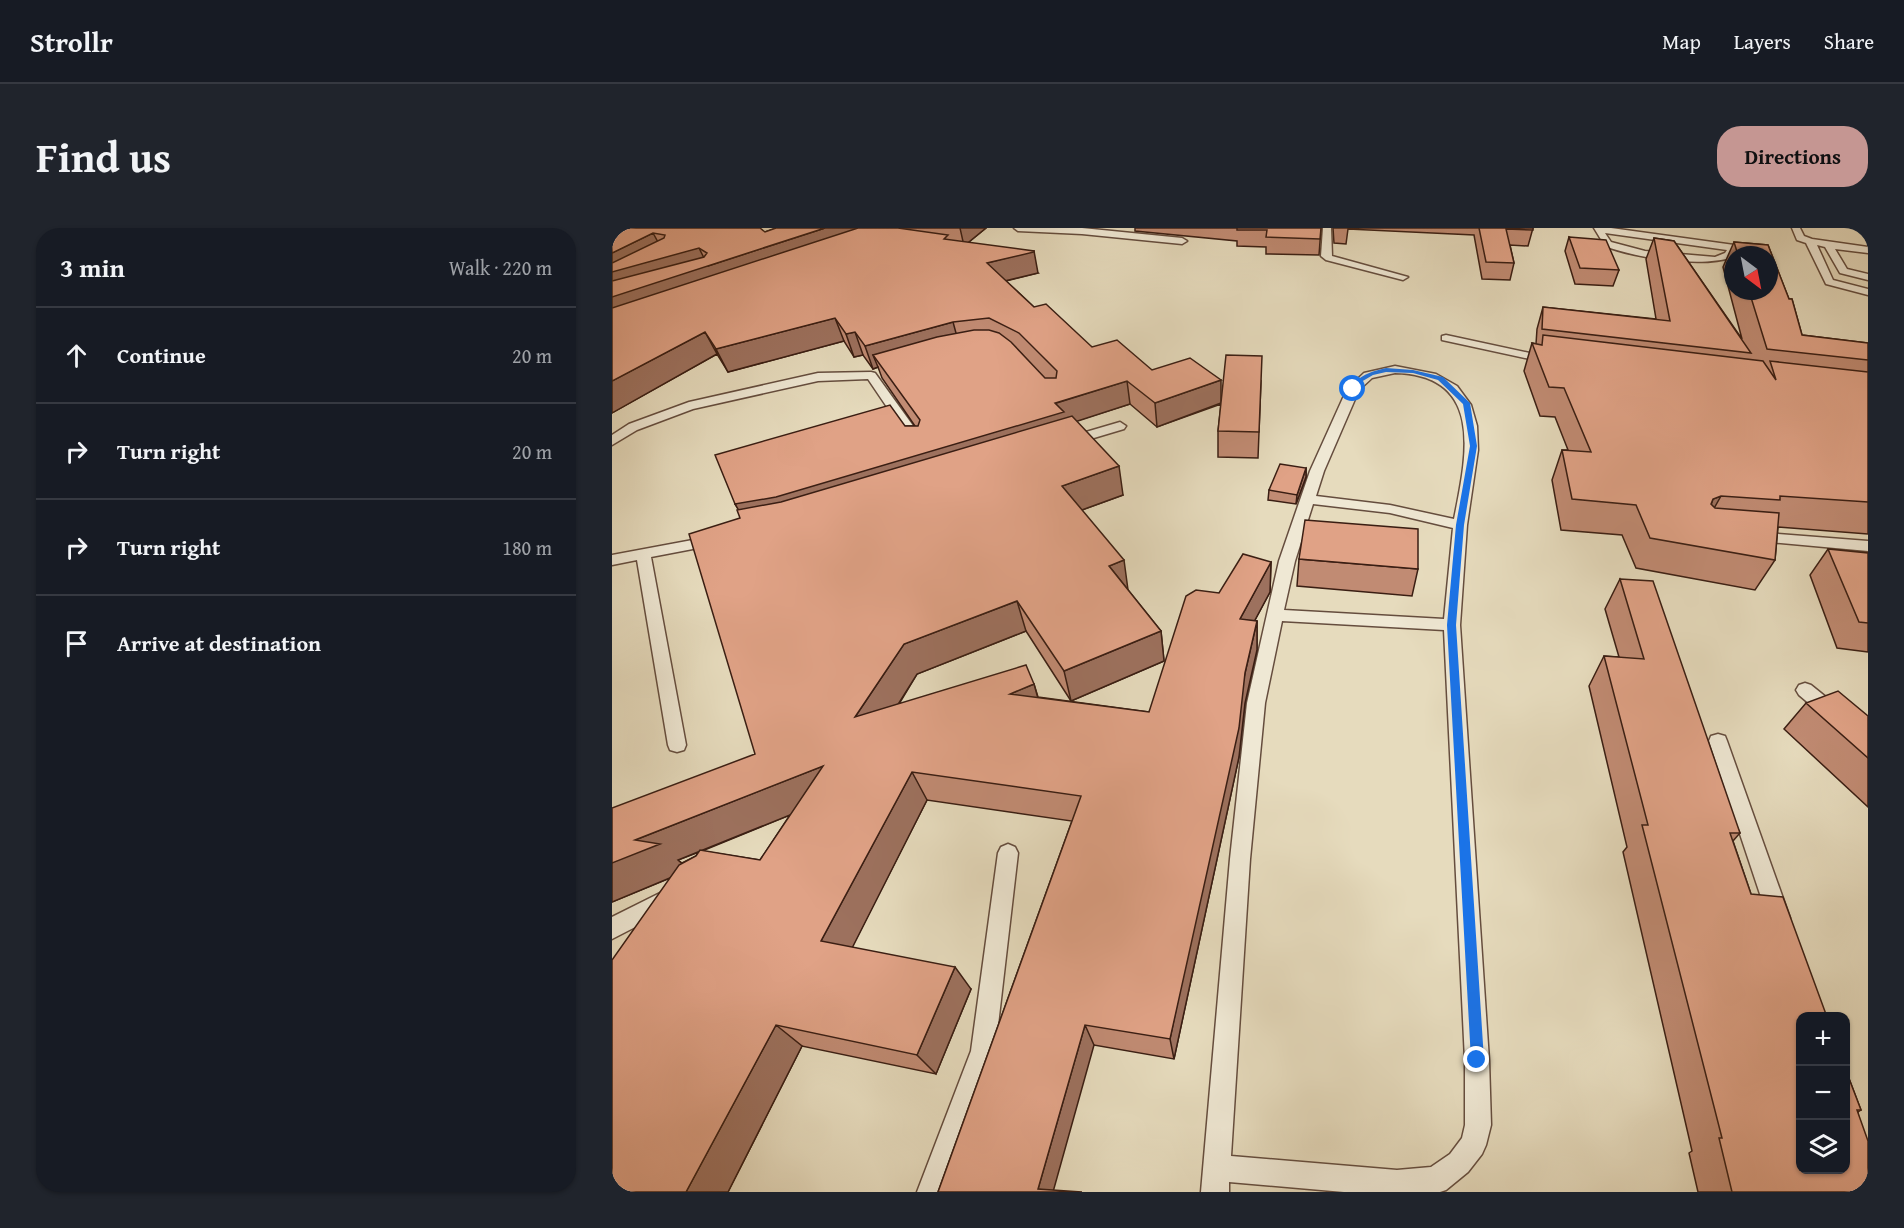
<!DOCTYPE html>
<html lang="en">
<head>
<meta charset="utf-8">
<style>
  body { margin:0; font-family:"Gentium Book Plus",serif; background:#20242c; color:#f1f3f6 }
  .controls { position:absolute; right:18px; bottom:18px; display:grid; overflow:hidden; border-radius:12px; box-shadow:0 2px 4px #0004 }
  .controls button { width:54px; height:54px; display:grid; place-items:center; padding:0; border:0; border-bottom:2px solid #363941; background:#171b24; color:#f1f3f6; font:30px sans-serif }
  .compass { position:absolute; left:1112px; top:18px; width:54px; height:54px; border-radius:50%; background:#171b24; box-shadow:0 2px 4px #0004; rotate:148deg }
  .stop { position:absolute; width:18px; height:18px; margin:-14px; border:4px solid #1a73e8; border-radius:50%; background:#fff }
  .stop.end { background:#1a73e8; border-color:#fff; box-shadow:0 2px 6px #0008 }
  .list { margin:0; padding:0; list-style:none }
  h2 { display:flex; justify-content:space-between; align-items:center; height:78px; margin:0; padding:0 24px; font-size:26px }
  h2 small { font-size:20px; font-weight:400; color:#9ea1a6 }
  .list li { display:grid; grid-template-columns:39px 1fr auto; gap:18px; align-items:center; box-sizing:border-box; height:96px; padding:0 24px; border-top:2px solid #363941 }
  .list b { display:block; font-size:22px; white-space:nowrap }
  .list em { font-size:20px; font-style:normal; color:#9ea1a6 }
  .icon { flex:none; width:33px; height:33px; fill:none; stroke:currentColor; stroke-width:2; stroke-linecap:round; stroke-linejoin:round }
  .map { position:relative; flex:none; width:1256px; height:964px; overflow:hidden; border-radius:24px }
  header { display:flex; align-items:center; gap:36px; box-sizing:border-box; height:84px; padding:0 30px; background:#171b24; border-bottom:2px solid #363941 }
  header strong { font-size:28px }
  nav { display:flex; gap:33px; margin-inline-start:auto; font-size:21px }
  .intro { display:flex; align-items:center; justify-content:space-between; box-sizing:border-box; height:144px; padding:0 36px }
  h1 { margin:0; font-size:42px }
  .button { padding:15px 27px; border-radius:24px; background:#c59692; color:#111; font-size:21px; font-weight:700 }
  main { display:flex; gap:36px; padding:0 36px }
  aside { flex:1; background:#171b24; border-radius:24px; box-shadow:0 2px 4px #0004 }
  .map>svg:first-child { display:block }
  .lines { fill:none; stroke-linecap:round; stroke-linejoin:round }
  .service-casing { stroke:#654d3e; stroke-width:3 }
  .service { fill:#efe8d4; fill-rule:evenodd }
  .wall { fill:#c18b73; stroke:#3a1e13; stroke-width:1.5; fill-rule:evenodd }
  .shaded-wall { fill:#9d715e; stroke:#3a1e13; stroke-width:1.5 }
  .building { fill:#e0a286; stroke:#3a1e13; stroke-width:1.5 }
  .route { fill:#1a73e8 }
</style>
</head>
<body>
<header>
<strong>Strollr</strong>
<nav><a>Map</a><a>Layers</a><a>Share</a></nav>
</header>
<div class="intro"><h1>Find us</h1><a class="button">Directions</a></div>
<main>
<aside>
<h2>3 min<small>Walk · 220 m</small></h2>
<ul class="list">
<li><svg class="icon" aria-label="ahead" viewBox="0 0 24 24"><path d="M12 20V5M6 11l6-6 6 6"/></svg><div><b>Continue</b></div><em>20 m</em></li>
<li><svg class="icon" aria-label="right" viewBox="0 0 24 24"><path d="M7 20v-9h11M14 6l5 5-5 5"/></svg><div><b>Turn right</b></div><em>20 m</em></li>
<li><svg class="icon" aria-label="right" viewBox="0 0 24 24"><path d="M7 20v-9h11M14 6l5 5-5 5"/></svg><div><b>Turn right</b></div><em>180 m</em></li>
<li><svg class="icon" aria-label="arrive" viewBox="0 0 24 24"><path d="M6 21V4h12l-3 4 3 4H6"/></svg><div><b>Arrive at destination</b></div></li>
</ul>
</aside>
<div class="map">
<svg width="1256" height="964" viewBox="0 0 1256 964">
  <rect width="100%" height="100%" fill="#e6dbbd"/>
  <filter id="stains"><feTurbulence type="fractalNoise" baseFrequency=".00333" numOctaves="4"/><feColorMatrix values="0 0 0 0 .2 0 0 0 0 .09 0 0 0 0 .02 0 0 0 .5 -.17"/></filter>
  <radialGradient id="worn" r=".72"><stop offset=".6" stop-color="#630" stop-opacity="0"/><stop offset="1" stop-color="#630" stop-opacity=".3"/></radialGradient>
  <g class="lines">
    <defs>
      <path id="service" d="M 402,0 L 470,0 L 570,10 L 575,13 L 570,16 L 470,6 L 406,3 Z
        M 711,0 L 719,0 L 720,28 L 796,49 L 791,52 L 714,32 L 709,28 Z
        M 982,0 L 999,0 L 1144,20 L 1149,23 L 1144,26 L 1123,23 L 1120,29 C 1091,40 1023,30 993,18 ZM 993,5 L 1115,22 L 1113,25 L 1103,29 L 1033,23 L 999,14 Z
        M 1180,0 L 1188,0 L 1192,8 L 1200,11 L 1256,19 L 1256,25 L 1223,21 L 1235,41 L 1256,46 L 1256,52 L 1228,45 L 1213,19 L 1205,17 L 1221,52 L 1256,61 L 1256,67 L 1214,56 L 1194,15 L 1185,12 Z
        M 834,107 L 941,130 L 947,133 L 941,136 L 830,112 L 830,108 Z
        M 783,138 L 824,146 L 845,158 L 859,177 L 865,198 L 866,222 L 855,297 L 848,397 L 877,832 L 879,897 L 874,917 L 870,926 L 856,944 L 834,962 L 828,964 L 732,964 L 617,954 L 617,964 L 589,964 L 618,631 L 635,475 L 667,333 L 698,243 L 735,161 L 752,145 ZM 783,145 C 874,147 854,230 842,291 L 778,277 L 704,268 L 712,243 L 747,162 L 760,150 ZM 701,276 L 778,285 L 841,300 L 832,391 L 672,382 L 683,333 ZM 670,393 L 832,402 L 853,832 L 853,897 L 850,910 L 838,926 L 819,939 L 785,942 L 619,928 L 638,631 L 653,475 Z
        M 259,144 L 263,145 L 312,213 L 313,216 L 312,219 L 302,219 L 256,151 L 206,153 L 81,181 L 25,202 L 0,217 L 0,207 L 17,196 L 77,174 L 206,145 Z
        M 508,194 L 514,198 L 512,201 L 455,218 L 449,214 L 450,211 Z
        M 1141,304 L 1256,313 L 1256,323 L 1136,312 L 1134,309 L 1136,306 Z
        M 102,308 L 109,313 L 107,316 L 39,329 L 74,517 L 72,522 L 65,524 L 58,522 L 56,517 L 25,332 L 0,337 L 0,327 Z
        M 1193,455 L 1199,457 L 1256,503 L 1256,521 L 1249,519 L 1187,467 L 1184,462 L 1187,457 Z
        M 1106,506 L 1113,508 L 1115,513 L 1178,690 L 1175,697 L 1167,700 L 1159,697 L 1156,690 L 1097,513 L 1099,508 Z
        M 396,616 L 403,619 L 406,625 L 383,823 L 333,964 L 305,964 L 359,823 L 386,625 L 389,619 Z
        M 56,661 L 64,664 L 67,671 L 64,678 L 0,711 L 0,689 Z"/>
    </defs>
    <!-- service casing -->
    <use href="#service" class="service-casing"/>
    <!-- service -->
    <use href="#service" class="service"/>
  </g>
  <!-- wall -->
  <path class="wall" d="M 0,0 L 153,4 L 164,0 L 374,0 L 357,14 L 426,45 L 394,53 L 422,79 L 480,119 L 540,142 L 609,172 L 649,153 L 646,230 L 606,229 L 606,203 L 609,176 L 545,199 L 518,176 L 464,193 L 511,267 L 470,282 L 516,362 L 549,403 L 552,433 L 459,473 L 414,403 L 305,446 L 287,476 L 422,456 L 426,469 L 537,484 L 607,365 L 659,334 L 658,364 L 643,392 L 645,393 L 645,422 L 633,475 L 627,529 L 562,831 L 482,817 L 326,964 L 460,593 L 315,572 L 240,719 L 359,761 L 324,846 L 190,818 L 116,964 L 58,650 L 0,674 L 143,526 L 128,290 L 127,282 L 123,276 L 293,198 L 303,198 L 270,150 L 266,139 L 261,141 L 251,127 L 242,129 L 232,113 L 116,144 L 105,126 L 0,185 ZM 178,587 L 148,632 L 90,623 ZM 87,624 L 84,628 L 70,635 L 66,632 Z
    M 523,0 L 709,0 L 707,27 L 654,26 L 654,19 L 625,18 L 625,13 L 523,3 Z
    M 721,0 L 921,0 L 916,18 L 898,17 L 902,35 L 898,52 L 870,51 L 862,7 L 736,1 L 734,16 L 722,15 Z
    M 957,9 L 1007,42 L 1001,58 L 963,56 L 953,23 Z
    M 1042,10 L 1062,13 L 1130,111 L 1111,39 L 1122,14 L 1156,17 L 1177,71 L 1180,71 L 1190,107 L 1256,115 L 1256,306 L 1166,299 L 1163,332 L 1143,362 L 1024,340 L 1010,307 L 949,302 L 940,252 L 950,222 L 956,222 L 943,189 L 928,188 L 912,143 L 920,115 L 924,116 L 925,101 L 931,79 L 1044,91 L 1034,31 ZM 1121,27 L 1157,27 L 1157,63 L 1121,63 Z
    M 694,240 L 694,249 L 684,276 L 656,272 L 657,262 Z
    M 1216,321 L 1256,325 L 1256,424 L 1225,420 L 1198,347 Z
    M 687,331 L 806,341 L 800,368 L 685,358 Z
    M 1008,351 L 1128,605 L 1121,613 L 1139,666 L 1233,840 L 1249,882 L 1246,884 L 1256,964 L 1086,964 L 1077,925 L 1080,923 L 1011,624 L 1015,619 L 977,458 L 992,428 L 1007,429 L 993,381 Z
    M 1194,475 L 1256,488 L 1256,579 L 1172,501 Z"/>
  <!-- shaded-wall -->
  <path class="shaded-wall" d="M 213,0 L 280,0 L 0,95 L 0,25 L 41,5 L 52,25 L 87,20 L 96,38 Z
    M 348,0 L 374,0 L 352,18 Z
    M 422,23 L 426,45 L 380,56 L 375,35 Z
    M 223,90 L 232,113 L 116,144 L 104,121 Z
    M 341,94 L 347,116 L 261,127 L 266,139 L 261,141 L 253,118 Z
    M 93,104 L 105,126 L 0,185 L 0,153 Z
    M 243,104 L 251,127 L 242,129 L 234,106 Z
    M 609,152 L 609,175 L 545,199 L 543,175 Z
    M 515,153 L 518,176 L 137,300 L 123,276 Z
    M 507,238 L 511,267 L 456,287 L 450,258 Z
    M 694,240 L 694,249 L 684,276 L 685,267 Z
    M 1109,268 L 1092,298 L 1101,271 Z
    M 512,332 L 516,362 L 497,338 Z
    M 659,334 L 658,364 L 628,420 L 628,391 Z
    M 405,373 L 414,403 L 305,446 L 260,518 L 243,489 L 292,416 Z
    M 645,393 L 645,422 L 633,475 L 627,529 L 562,831 L 558,811 L 633,445 Z
    M 549,403 L 552,433 L 459,473 L 452,443 Z
    M 422,456 L 430,485 L 398,466 Z
    M 211,538 L 230,566 L 66,632 L 77,642 L 0,674 L 0,635 L 23,612 Z
    M 300,544 L 315,572 L 232,736 L 209,713 Z
    M 343,739 L 359,761 L 324,846 L 305,827 Z
    M 164,797 L 190,818 L 116,964 L 74,964 Z
    M 473,797 L 482,817 L 441,964 L 426,961 Z"/>
  <!-- building -->
  <path class="building" d="M 0,0 L 148,0 L 153,4 L 164,0 L 213,0 L 0,69 L 0,53 L 92,29 L 95,25 L 87,20 L 0,44 L 0,35 L 52,10 L 53,7 L 41,5 L 0,25 Z
    M 246,0 L 286,0 L 336,7 L 332,11 L 422,23 L 422,24 L 375,35 L 422,79 L 434,76 L 480,119 L 505,112 L 540,142 L 578,130 L 609,152 L 543,175 L 515,153 L 443,175 L 452,184 L 164,269 L 123,276 L 103,227 L 278,177 L 293,198 L 306,198 L 308,192 L 261,127 L 325,109 L 362,102 L 377,102 L 387,105 L 399,114 L 433,150 L 444,150 L 445,143 L 407,105 L 377,90 L 341,94 L 253,118 L 243,104 L 234,106 L 223,90 L 104,121 L 93,104 L 0,153 L 0,80 Z
    M 625,0 L 709,0 L 708,11 L 654,9 L 655,2 L 625,2 Z
    M 867,0 L 921,0 L 921,2 L 894,1 L 902,35 L 874,34 Z
    M 957,9 L 994,12 L 1007,42 L 968,40 Z
    M 1042,10 L 1062,13 L 1139,125 L 930,101 L 931,79 L 1058,93 Z
    M 1122,14 L 1156,17 L 1177,71 L 1180,71 L 1190,107 L 1256,115 L 1256,132 L 1155,121 L 1137,63 L 1157,63 L 1157,27 L 1126,27 Z
    M 931,107 L 1151,133 L 1164,152 L 1158,133 L 1256,144 L 1256,274 L 1168,268 L 1168,272 L 1109,268 L 1101,271 L 1099,276 L 1103,280 L 1167,285 L 1163,332 L 1038,310 L 1024,277 L 960,271 L 950,222 L 979,224 L 952,160 L 937,159 L 920,115 L 930,117 Z
    M 614,127 L 650,128 L 647,204 L 606,203 Z
    M 460,188 L 507,238 L 450,258 L 512,332 L 497,338 L 549,403 L 452,443 L 405,373 L 292,416 L 243,489 L 414,437 L 422,456 L 398,466 L 537,484 L 574,368 L 584,362 L 607,365 L 631,326 L 659,334 L 628,391 L 645,393 L 633,445 L 627,500 L 558,811 L 473,797 L 426,961 L 470,964 L 326,964 L 469,568 L 300,544 L 209,713 L 343,739 L 305,827 L 164,797 L 74,964 L 0,964 L 0,732 L 67,637 L 84,628 L 88,622 L 148,632 L 211,538 L 23,612 L 48,616 L 0,635 L 0,580 L 143,526 L 77,306 L 128,290 L 125,282 L 169,274 Z
    M 668,236 L 694,240 L 685,267 L 657,262 Z
    M 693,292 L 806,301 L 806,341 L 687,331 Z
    M 1216,321 L 1256,325 L 1256,395 L 1247,394 Z
    M 1008,351 L 1041,353 L 1128,605 L 1118,605 L 1139,666 L 1171,669 L 1215,789 L 1188,789 L 1188,942 L 1233,942 L 1233,840 L 1249,882 L 1245,882 L 1256,913 L 1256,964 L 1120,964 L 1107,910 L 1110,910 L 1030,597 L 1036,597 L 992,428 L 1032,431 Z
    M 1226,463 L 1256,488 L 1256,530 L 1194,475 Z"/>
  <!-- route -->
  <path class="route" d="M 774,140 L 801,142 L 831,149 L 858,175 L 865,218 L 852,297 L 844,397 L 872,832 L 870,837 L 865,839 L 860,837 L 859,832 L 835,397 L 844,297 L 858,218 L 851,176 L 826,152 L 801,145 L 774,144 L 761,147 L 749,154 L 743,162 L 738,161 C 747,147 758,144 774,140 Z"/>
  <rect width="100%" height="100%" filter="url(#stains)"/>
  <rect width="100%" height="100%" fill="url(#worn)"/>
</svg>
<div class="controls">
<button>+</button>
<button>−</button>
<button><svg class="icon" aria-label="layers" viewBox="0 0 24 24"><path d="M12 4l9 5-9 5-9-5zM3 14l9 5 9-5"/></svg></button>
</div>
<svg class="compass" viewBox="-18 -18 36 36"><path d="M0-13l5 13h-10z" fill="#e53935"/><path d="M0 13l5-13h-10z" fill="#9ea1a6"/></svg>
<div class="stop" style="left:741px;top:161px"></div>
<div class="stop end" style="left:865px;top:832px"></div>
</div>
</main>
</body>
</html>
